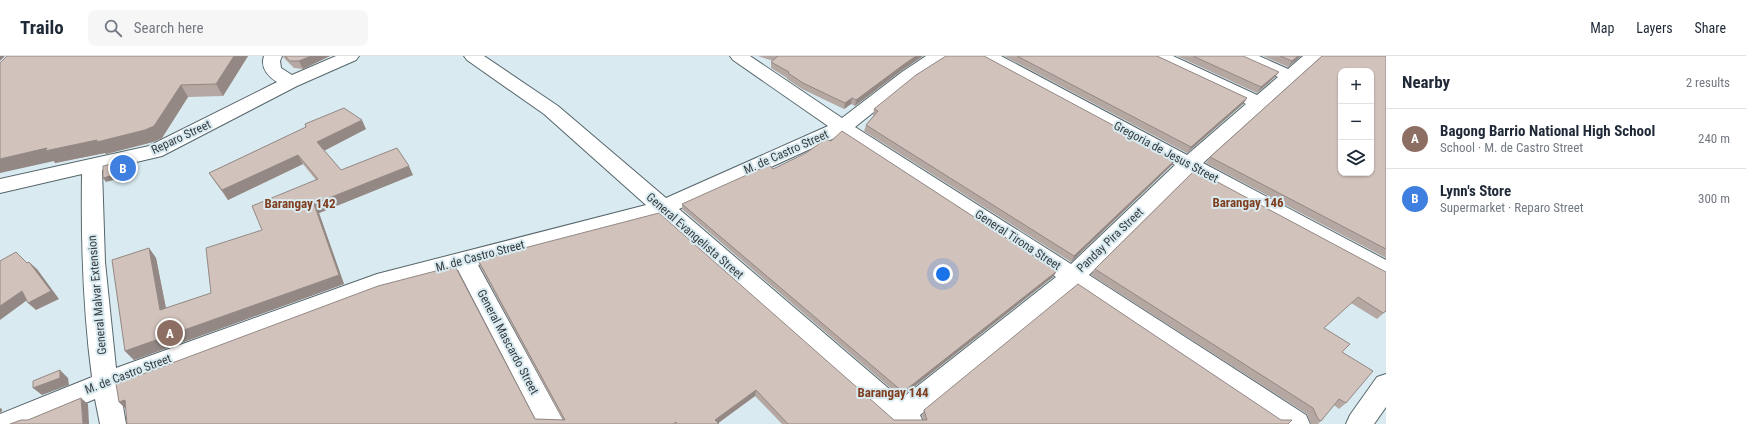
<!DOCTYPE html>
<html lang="en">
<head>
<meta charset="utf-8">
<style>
  body { margin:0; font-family:"Roboto Condensed",sans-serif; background:#f6f6f7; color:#1f2937 }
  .controls { position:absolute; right:12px; top:12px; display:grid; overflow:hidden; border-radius:8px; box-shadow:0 1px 3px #0004 }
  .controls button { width:36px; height:36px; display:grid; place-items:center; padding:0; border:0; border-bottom:1px solid #e0e1e3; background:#fff; color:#1f2937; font:20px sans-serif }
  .you { position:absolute; left:943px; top:218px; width:14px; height:14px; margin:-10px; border:3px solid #fff; border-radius:50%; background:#1a73e8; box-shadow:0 0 0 6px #1a73e833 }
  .badge { display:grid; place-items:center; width:26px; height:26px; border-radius:50%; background:#863f1c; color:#fff; font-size:13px; font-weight:700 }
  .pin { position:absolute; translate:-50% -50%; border:2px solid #fff; box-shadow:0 1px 4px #0006 }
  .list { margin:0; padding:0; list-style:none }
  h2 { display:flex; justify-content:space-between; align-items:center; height:52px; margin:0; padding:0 16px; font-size:17px }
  h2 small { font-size:13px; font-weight:400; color:#747a83 }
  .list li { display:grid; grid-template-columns:26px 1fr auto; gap:12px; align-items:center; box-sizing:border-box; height:60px; padding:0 16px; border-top:1px solid #e0e1e3 }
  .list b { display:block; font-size:15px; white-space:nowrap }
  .list p { margin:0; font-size:13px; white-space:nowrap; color:#747a83 }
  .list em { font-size:13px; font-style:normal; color:#747a83 }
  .icon { flex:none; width:22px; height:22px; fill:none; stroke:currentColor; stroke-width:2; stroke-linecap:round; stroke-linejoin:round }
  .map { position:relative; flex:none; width:1386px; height:368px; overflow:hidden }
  header { display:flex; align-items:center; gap:24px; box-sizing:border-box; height:56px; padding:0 20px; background:#fff; border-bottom:1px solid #e0e1e3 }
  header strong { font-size:19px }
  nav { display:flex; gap:22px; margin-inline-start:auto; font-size:14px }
  .search { width:280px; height:36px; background:#f6f6f7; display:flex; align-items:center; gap:10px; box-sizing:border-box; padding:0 14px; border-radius:8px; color:#747a83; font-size:15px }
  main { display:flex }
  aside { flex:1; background:#fff }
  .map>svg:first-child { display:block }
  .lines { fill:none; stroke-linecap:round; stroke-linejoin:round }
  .minor-casing { stroke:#56666b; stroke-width:2 }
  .minor { fill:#fff; fill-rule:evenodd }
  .wall { fill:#b5a7a2 }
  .shaded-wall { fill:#938884 }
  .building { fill:#d2c2bc; stroke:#938884; fill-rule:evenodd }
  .labels { text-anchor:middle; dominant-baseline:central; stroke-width:4; stroke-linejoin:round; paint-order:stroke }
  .street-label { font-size:12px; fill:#363d3f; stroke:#d9ebf1 }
  .neighbourhood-label { font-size:13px; font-weight:bold; fill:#7f3e1f; stroke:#d9ebf1 }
</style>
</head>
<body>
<header>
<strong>Trailo</strong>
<div class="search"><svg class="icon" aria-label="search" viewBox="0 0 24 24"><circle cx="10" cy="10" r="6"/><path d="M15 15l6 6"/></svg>Search here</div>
<nav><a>Map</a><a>Layers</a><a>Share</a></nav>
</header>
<main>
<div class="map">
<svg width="1386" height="368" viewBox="0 0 1386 368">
  <rect width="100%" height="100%" fill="#d9ebf1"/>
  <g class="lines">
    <defs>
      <path id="minor" d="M 264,0 L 282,0 L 280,5 L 281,12 L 292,19 L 336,0 L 359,0 L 356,4 L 297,30 L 162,100 L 102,114 L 105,206 L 116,312 L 377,218 L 646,149 L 544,58 L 467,4 L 464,0 L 484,0 L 558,50 L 666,142 L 828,70 L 733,4 L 730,0 L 750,0 L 842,62 L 902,16 L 926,0 L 947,0 L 944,4 L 914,24 L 855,71 L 1071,208 L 1175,109 L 982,4 L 979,0 L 1001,0 L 1187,99 L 1246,48 L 1153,4 L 1150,0 L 1173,0 L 1257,39 L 1278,21 L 1239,4 L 1236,0 L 1259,0 L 1288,13 L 1303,0 L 1322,0 L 1203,107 L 1386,204 L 1386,223 L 1378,220 L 1191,118 L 1089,219 L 1306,359 L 1310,368 L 1275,368 L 1074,232 L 920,359 L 924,368 L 892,368 L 659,161 L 478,209 L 565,368 L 538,368 L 458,214 L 381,235 L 120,333 L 126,368 L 100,368 L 95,343 L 35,368 L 0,368 L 0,358 L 92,321 C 83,254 81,186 82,118 L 0,137 L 0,123 L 149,90 L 277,26 C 268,20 260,12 264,0 ZM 841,79 L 1056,221 L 901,343 L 679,153 Z
        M 1386,318 L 1386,351 L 1374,368 L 1346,368 L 1350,359 L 1377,321 Z"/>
    </defs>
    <!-- minor casing -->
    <use href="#minor" class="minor-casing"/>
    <!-- minor -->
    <use href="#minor" class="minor"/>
  </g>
  <!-- wall -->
  <path class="wall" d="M 248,0 L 223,40 L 188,41 L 162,82 L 153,86 L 106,98 L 105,97 L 55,107 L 0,7 Z
    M 283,0 L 330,0 L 303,13 L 294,12 L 284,2 Z
    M 758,0 L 923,0 L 901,15 L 855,50 L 851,48 L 844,53 L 802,33 L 787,23 L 787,22 L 771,12 L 771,6 L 773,5 Z
    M 1004,0 L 1157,0 L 1247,42 L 1243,48 L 1187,97 Z
    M 1177,0 L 1243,0 L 1275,21 L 1257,37 Z
    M 1263,0 L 1301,0 L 1288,11 Z
    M 1386,0 L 1386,202 L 1206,107 L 1210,101 Z
    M 874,53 L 1176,103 L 1172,109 L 1071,206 L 864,75 L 866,69 L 874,59 L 873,59 Z
    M 305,68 L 366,73 L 324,94 L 341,114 L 413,119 L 319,157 L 344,228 L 134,304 L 125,295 L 149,192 L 156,202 L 166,252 L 211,237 L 262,174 L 316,124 L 303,108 L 228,144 L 215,126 L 209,117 L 306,71 Z
    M 773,113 L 1053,221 L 901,341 L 682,153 L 682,148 Z
    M 478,204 L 894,364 L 923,364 L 922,359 L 924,354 L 1281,364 L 1288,368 L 782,368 L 755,340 L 718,367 L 719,368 L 127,368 L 126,352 L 125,352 L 119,346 L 535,363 L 563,364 L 480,210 Z
    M 1095,213 L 1384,215 L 1386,255 L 1377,263 L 1351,247 L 1324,272 L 1342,296 L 1346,347 L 1339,353 L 1334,349 L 1321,365 L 1318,368 L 1311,368 L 1307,358 L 1091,219 Z"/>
  <!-- shaded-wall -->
  <path class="shaded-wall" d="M 0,0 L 5,0 L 0,5 Z
    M 234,0 L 248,0 L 223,40 L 216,28 Z
    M 311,0 L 330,0 L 303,13 L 299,5 Z
    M 916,0 L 923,0 L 901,15 L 855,50 L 856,44 L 903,9 Z
    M 1298,0 L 1301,0 L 1288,11 L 1292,5 Z
    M 1279,16 L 1275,21 L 1257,37 L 1261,31 Z
    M 181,29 L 188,41 L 162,82 L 153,86 L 106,98 L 105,97 L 55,107 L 54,105 L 0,117 L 0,103 Z
    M 852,42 L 851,48 L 844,53 L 845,47 Z
    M 1247,42 L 1243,48 L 1187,97 L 1191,91 Z
    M 362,64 L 366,73 L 322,96 L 317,86 Z
    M 298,99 L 303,108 L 228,144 L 222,134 Z
    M 1176,103 L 1172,109 L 1071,206 L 1074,200 Z
    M 125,105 L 128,109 L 128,120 L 106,126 L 103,122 Z
    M 409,110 L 413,119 L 319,157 L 344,228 L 134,304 L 125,295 L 339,219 L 314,148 Z
    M 149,192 L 156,202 L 168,263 L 160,254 Z
    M 29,206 L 37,213 L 59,243 L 36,254 L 28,247 Z
    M 1057,215 L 1053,221 L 901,341 L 903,336 Z
    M 22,235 L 30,242 L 0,264 L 0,250 Z
    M 60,314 L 68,322 L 69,329 L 42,339 L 33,332 Z
    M 756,334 L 755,340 L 717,368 L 715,364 Z
    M 81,342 L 88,348 L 89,368 L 83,368 Z
    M 125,344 L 131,349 L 125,352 L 119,346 Z
    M 0,352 L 2,353 L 2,355 L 0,357 Z"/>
  <!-- building -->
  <path class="building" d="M 7,0 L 234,0 L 216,28 L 181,29 L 154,70 L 145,74 L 97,86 L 97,84 L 45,95 L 47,92 L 0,103 L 0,7 Z
    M 285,0 L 311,0 L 299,5 L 290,5 Z
    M 777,0 L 916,0 L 903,9 L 856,44 L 852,42 L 845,47 L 803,27 L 788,17 L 789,16 L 771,6 L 778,0 Z
    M 946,0 L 984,0 L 1176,103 L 1074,200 L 866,69 L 878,55 L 874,53 L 916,19 Z
    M 1017,0 L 1157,0 L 1247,42 L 1191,91 Z
    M 1193,0 L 1243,0 L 1279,16 L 1261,31 Z
    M 1280,0 L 1298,0 L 1292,5 Z
    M 1322,0 L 1386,0 L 1386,193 L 1210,101 ZM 1341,15 L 1371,15 L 1371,117 L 1341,117 Z
    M 344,52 L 362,64 L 317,86 L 341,114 L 397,92 L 409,110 L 314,148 L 339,219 L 125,295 L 112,204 L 149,192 L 160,254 L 211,237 L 206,192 L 262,174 L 252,150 L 318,123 L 298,99 L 222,134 L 209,117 L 306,71 L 305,68 Z
    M 842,75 L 1057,215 L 903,336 L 682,148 L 769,109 L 773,113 L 806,97 L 826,83 L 831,85 Z
    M 125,105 L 125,116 L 103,122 L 103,110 Z
    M 1195,114 L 1384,215 L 1386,216 L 1386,255 L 1383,257 L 1358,241 L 1324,272 L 1350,288 L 1342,296 L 1373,315 L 1346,347 L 1339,343 L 1321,365 L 1318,363 L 1313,352 L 1095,213 Z
    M 659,157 L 894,364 L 927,364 L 924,354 L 1078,228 L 1281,364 L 1292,364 L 1288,368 L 788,368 L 756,334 L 715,364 L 719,368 L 677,368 L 676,366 L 673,368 L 127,368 L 125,344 L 119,346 L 116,328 L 378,230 L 455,210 L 535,363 L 565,364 L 478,204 Z
    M 16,196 L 27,207 L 29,206 L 51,235 L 28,247 L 22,235 L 0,250 L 0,205 Z
    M 60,314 L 60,322 L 33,332 L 33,325 Z
    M 81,342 L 83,368 L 10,368 L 21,364 L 28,364 Z"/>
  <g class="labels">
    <!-- street labels -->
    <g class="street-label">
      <text transform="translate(181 81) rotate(-25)">Reparo Street</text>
      <text transform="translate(786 96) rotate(-24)">M. de Castro Street</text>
      <text transform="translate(1166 96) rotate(28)">Gregoria de Jesus Street</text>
      <text transform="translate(695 180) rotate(41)">General Evangelista Street</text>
      <text transform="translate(1018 184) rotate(33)">General Tirona Street</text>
      <text transform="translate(1110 184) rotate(-44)">Panday Pira Street</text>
      <text transform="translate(480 200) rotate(-15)">M. de Castro Street</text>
      <text transform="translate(97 239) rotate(-95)">General Malvar Extension</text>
      <text transform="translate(508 286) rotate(62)">General Mascardo Street</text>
      <text transform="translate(128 318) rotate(-21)">M. de Castro Street</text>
    </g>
    <!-- neighbourhood labels -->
    <g class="neighbourhood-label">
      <text x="1248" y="146">Barangay 146</text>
      <text x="300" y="147">Barangay 142</text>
      <text x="893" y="336">Barangay 144</text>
    </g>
  </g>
</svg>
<div class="controls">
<button>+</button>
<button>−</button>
<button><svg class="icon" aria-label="layers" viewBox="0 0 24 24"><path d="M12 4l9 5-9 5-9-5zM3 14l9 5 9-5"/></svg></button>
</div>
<div class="you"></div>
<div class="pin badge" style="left:170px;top:277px;background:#8d6e63">A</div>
<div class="pin badge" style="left:123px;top:112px;background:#3f7fe0">B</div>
</div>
<aside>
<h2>Nearby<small>2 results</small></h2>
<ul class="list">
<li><span class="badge" style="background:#8d6e63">A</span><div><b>Bagong Barrio National High School</b><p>School · M. de Castro Street</p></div><em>240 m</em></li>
<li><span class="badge" style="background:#3f7fe0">B</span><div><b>Lynn's Store</b><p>Supermarket · Reparo Street</p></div><em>300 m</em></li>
</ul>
</aside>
</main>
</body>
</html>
